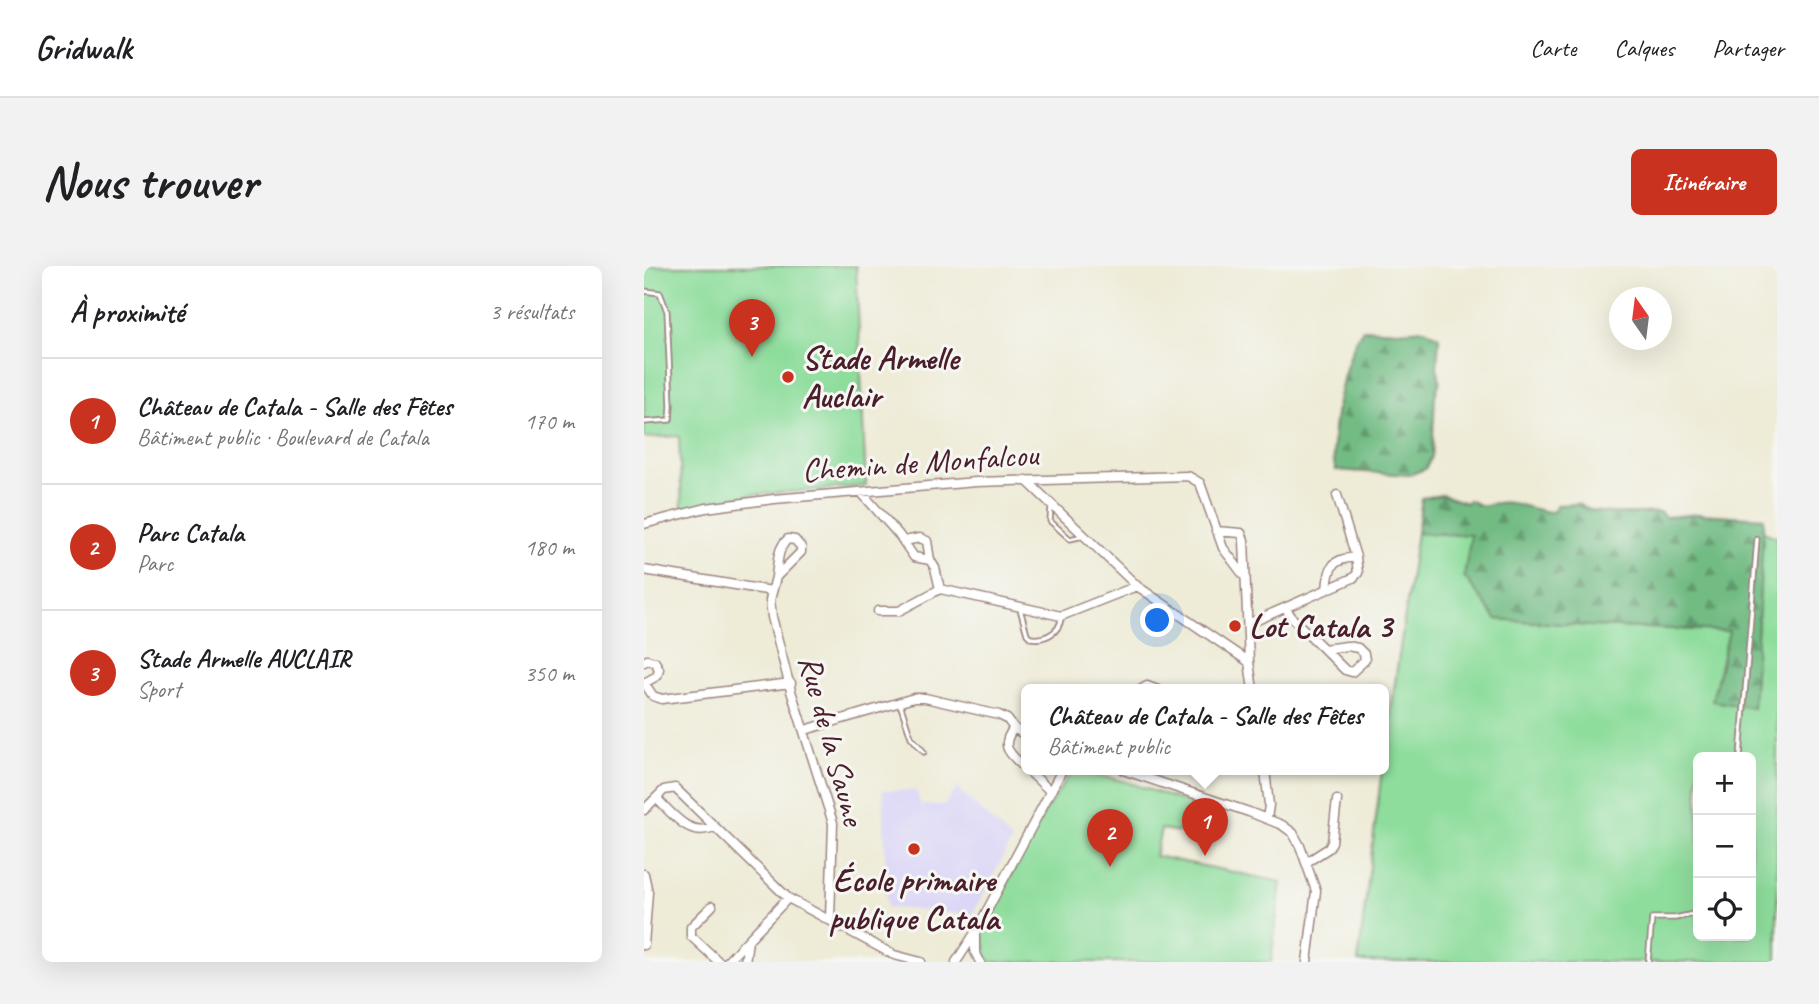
<!DOCTYPE html>
<html lang="fr">
<head>
<meta charset="utf-8">
<style>
  body { margin:0; font-family:Caveat,sans-serif; background:#f2f2f2; color:#202124 }
  .controls { position:absolute; right:21px; bottom:21px; display:grid; overflow:hidden; border-radius:10px; box-shadow:0 7px 28px #0002 }
  .controls button { width:63px; height:63px; display:grid; place-items:center; padding:0; border:0; border-bottom:2px solid #e0e0e0; background:#fff; color:#202124; font:35px sans-serif }
  .compass { position:absolute; left:965px; top:21px; width:63px; height:63px; border-radius:50%; background:#fff; box-shadow:0 7px 28px #0002; rotate:346deg }
  .you { position:absolute; left:514px; top:355px; width:24px; height:24px; margin:-18px; border:5px solid #fff; border-radius:50%; background:#1a73e8; box-shadow:0 0 0 10px #1a73e833 }
  .badge { display:grid; place-items:center; width:46px; height:46px; border-radius:50%; background:#c8321e; color:#fff; font-size:23px; font-weight:700 }
  .pin { position:absolute; translate:-50% -58px; filter:drop-shadow(0 2px 4px #0008) }
  .pin::after { content:''; position:absolute; top:37px; width:24px; height:21px; background:inherit; clip-path:polygon(0 0,100% 0,50% 100%) }
  .popup { position:absolute; left:377px; top:418px; width:368px; height:91px; box-sizing:border-box; display:grid; place-content:center; border-radius:10px; background:#fff; filter:drop-shadow(0 2px 5px #0005); font-size:23px; white-space:nowrap; color:#757577 }
  .popup b { font-size:26px; color:#202124 }
  .popup::after { content:''; position:absolute; left:50%; top:100%; margin-left:-14px; border:14px solid transparent; border-top-color:#fff }
  .list { margin:0; padding:0; list-style:none }
  h2 { display:flex; justify-content:space-between; align-items:center; height:91px; margin:0; padding:0 28px; font-size:30px }
  h2 small { font-size:23px; font-weight:400; color:#757577 }
  .list li { display:grid; grid-template-columns:46px 1fr auto; gap:21px; align-items:center; box-sizing:border-box; height:126px; padding:0 28px; border-top:2px solid #e0e0e0 }
  .list b { display:block; font-size:26px; white-space:nowrap }
  .list p { margin:0; font-size:23px; white-space:nowrap; color:#757577 }
  .list em { font-size:23px; font-style:normal; color:#757577 }
  .icon { flex:none; width:38px; height:38px; fill:none; stroke:currentColor; stroke-width:2; stroke-linecap:round; stroke-linejoin:round }
  .map { position:relative; flex:none; width:1133px; height:696px; overflow:hidden; border-radius:10px }
  header { display:flex; align-items:center; gap:42px; box-sizing:border-box; height:98px; padding:0 35px; background:#fff; border-bottom:2px solid #e0e0e0 }
  header strong { font-size:33px }
  nav { display:flex; gap:38px; margin-inline-start:auto; font-size:24px }
  .intro { display:flex; align-items:center; justify-content:space-between; box-sizing:border-box; height:168px; padding:0 42px }
  h1 { margin:0; font-size:49px }
  .button { padding:18px 32px; border-radius:10px; background:#c8321e; color:#fff; font-size:24px; font-weight:700 }
  main { display:flex; gap:42px; padding:0 42px }
  aside { flex:1; background:#fff; border-radius:10px; box-shadow:0 7px 28px #0002 }
  .map>svg:first-child { display:block }
  .built { fill:#dbd6f7 }
  .green { fill:#8edd9c; stroke:#6c7e64; stroke-width:2; fill-rule:evenodd }
  .forest { fill:url(#forest-firs); stroke:#5e6e58; stroke-width:2 }
  .lines { fill:none; stroke-linecap:round; stroke-linejoin:round }
  .lane-casing { stroke:#9c8581; stroke-width:7 }
  .street-casing { stroke:#9c8581; stroke-width:11 }
  .lane { stroke:#fff; stroke-width:3.5 }
  .street { stroke:#fff; stroke-width:8 }
  .poi-dot { fill:#c8321e; stroke:#f6f6f2; stroke-width:2.5 }
  .labels { text-anchor:middle; dominant-baseline:central; stroke-width:6; stroke-linejoin:round; paint-order:stroke }
  .poi-label { font-size:33px; font-weight:bold; fill:#4a1f2b; stroke:#f6f6f2; text-anchor:start }
  .street-label { font-size:33px; fill:#4a1f2b; stroke:#f6f6f2 }
</style>
</head>
<body>
<header>
<strong>Gridwalk</strong>
<nav><a>Carte</a><a>Calques</a><a>Partager</a></nav>
</header>
<div class="intro"><h1>Nous trouver</h1><a class="button">Itinéraire</a></div>
<main>
<aside>
<h2>À proximité<small>3 résultats</small></h2>
<ul class="list">
<li><span class="badge">1</span><div><b>Château de Catala - Salle des Fêtes</b><p>Bâtiment public · Boulevard de Catala</p></div><em>170 m</em></li>
<li><span class="badge">2</span><div><b>Parc Catala</b><p>Parc</p></div><em>180 m</em></li>
<li><span class="badge">3</span><div><b>Stade Armelle AUCLAIR</b><p>Sport</p></div><em>350 m</em></li>
</ul>
</aside>
<div class="map">
<svg width="1133" height="696" viewBox="0 0 1133 696">
  <defs>
    <pattern id="forest-firs" width="22" height="20" patternUnits="userSpaceOnUse" patternTransform="scale(1.75)"><rect width="22" height="20" fill="#72bc84"/><path d="M5 1l3.5 6h-7zM16 11l3.5 6h-7z" fill="#60986c"/></pattern>
  </defs>
  <rect width="100%" height="100%" fill="#f6f6f2"/>
  <filter id="ink" filterUnits="userSpaceOnUse"><feTurbulence type="fractalNoise" baseFrequency=".0143" numOctaves="2"/><feDisplacementMap in="SourceGraphic" scale="14" xChannelSelector="R" yChannelSelector="G"/><feConvolveMatrix kernelMatrix="1 2 1 2 8 2 1 2 1" color-interpolation-filters="sRGB"/></filter>
  <filter id="wash" filterUnits="userSpaceOnUse"><feTurbulence type="fractalNoise" baseFrequency=".00686" numOctaves="4" result="noise"/><feDisplacementMap in="SourceGraphic" scale="28" xChannelSelector="R" yChannelSelector="G"/><feGaussianBlur stdDeviation="1.57" result="paint"/><feColorMatrix in="noise" values="0 0 0 0 0 0 0 0 0 0 0 0 0 0 0 0 0 1.4 0 .05"/><feComposite in="paint" operator="in"/></filter>
  <g filter="url(#wash)">
    <rect width="100%" height="100%" fill="#eeebd7"/>
    <!-- built -->
    <path class="built" d="M 313,522 L 368,574 L 328,649 L 243,641 L 239,524 L 272,525 L 278,542 L 279,539 L 300,539 Z"/>
    <!-- green -->
    <path class="green" d="M 0,0 L 212,0 L 222,220 L 105,229 L 38,243 L 35,170 L 0,172 Z
      M 1119,266 L 1133,271 L 1133,696 L 714,696 L 738,504 L 740,504 L 740,492 L 773,267 L 827,269 L 852,353 L 946,360 L 1086,365 L 1069,435 L 1109,441 ZM 1054,491 L 1107,491 L 1107,670 L 1054,670 Z
      M 429,504 L 483,516 L 553,540 L 548,568 L 517,563 L 511,590 L 637,616 L 627,696 L 347,696 L 343,691 L 337,665 L 401,545 Z"/>
    <!-- forest -->
    <path class="forest" d="M 719,63 L 754,65 L 781,63 L 795,71 L 793,101 L 796,115 L 791,129 L 788,191 L 781,203 L 765,209 L 692,204 C 682,175 701,86 719,63 Z
      M 798,229 L 822,237 L 825,234 L 837,240 C 842,240 848,237 853,237 C 872,234 890,246 909,246 L 913,239 L 934,238 C 948,251 997,247 1016,246 L 1021,251 L 1055,248 L 1120,252 L 1109,442 L 1068,435 L 1085,365 L 946,360 L 852,353 L 820,310 L 827,269 L 773,267 L 778,232 Z"/>
  </g>
  <g filter="url(#ink)">
    <g class="lines">
      <defs>
        <path id="lane" d="M 0,25 L 16,27 L 23,45 L 27,140 L 26,154 L 0,156
          M 407,241 L 406,255 L 426,273 L 439,270
          M 376,343 L 383,368 L 387,372 C 400,374 416,367 417,352
          M 256,438 L 267,471 L 280,486
          M 1096,491 L 1113,273
          M 1004,696 L 1008,652 L 1031,652 L 1054,647"/>
        <path id="street" d="M 382,214 L 493,320 L 605,396
          M 217,226 L 255,269 L 270,291 L 286,294
          M 0,258 L 62,242 L 130,233 L 332,216 L 544,210 L 556,217 L 579,282 L 601,311
          M 572,265 L 597,267 L 600,274 L 605,396 L 609,424
          M 144,273 L 151,274 L 157,281 L 157,286 L 132,311 C 134,297 133,282 144,273 Z
          M 260,275 L 276,272 L 283,275 L 286,294 L 291,302 L 296,323 L 417,350 L 493,320
          M 0,304 L 128,325
          M 132,311 L 126,334 L 128,351 L 147,425 L 189,557 L 186,653
          M 683,323 C 685,300 688,293 712,291
          M 642,343 L 649,353 L 680,383
          M 234,345 L 255,345 L 296,323
          M 604,358 L 709,312 L 714,307 L 712,291 L 693,229
          M 703,380 L 714,382 L 720,388 L 721,394 L 708,406 L 701,404 L 680,383 Z
          M 0,396 L 3,394 L 11,396 L 15,403 L 13,410 L 0,417
          M 1,418 L 9,430 L 18,433 L 147,417
          M 496,424 L 503,420 L 514,424
          M 161,464 L 270,432 L 281,432 L 355,449 L 363,453 L 370,462
          M 382,470 L 370,462 C 354,482 368,489 382,503
          M 384,504 L 406,525
          M 479,504 L 605,546 L 638,559 L 649,567 L 656,580 L 672,625 L 663,696
          M 621,504 L 625,539 L 623,553
          M 12,532 C 29,548 45,572 70,561
          M 0,544 L 20,524 L 31,522 L 144,632 L 250,689 L 277,696
          M 663,596 L 685,582 L 688,576 L 693,534
          M 0,608 L 4,626 L 0,679
          M 68,640 L 47,661 L 47,670 L 75,696
          M 83,696 L 144,632
          M 101,696 L 104,675
          M 312,696 L 331,667
          M 336,696 L 331,686 L 331,667 L 418,504"/>
      </defs>
      <!-- lane casing -->
      <use href="#lane" class="lane-casing"/>
      <!-- street casing -->
      <use href="#street" class="street-casing"/>
      <!-- lane -->
      <use href="#lane" class="lane"/>
      <!-- street -->
      <use href="#street" class="street"/>
    </g>
  </g>
  <!-- markers -->
  <g class="poi-dot">
    <circle cx="144" cy="111" r="7"/>
    <circle cx="591" cy="360" r="7"/>
    <circle cx="270" cy="583" r="7"/>
  </g>
  <g class="labels">
    <!-- poi labels -->
    <g class="poi-label">
      <text x="158" y="92">Stade Armelle<tspan x="158" dy="38">Auclair</tspan></text>
      <text x="605" y="360">Lot Catala 3</text>
      <text x="270" y="614" text-anchor="middle">École primaire<tspan x="270" dy="38">publique Catala</tspan></text>
    </g>
    <!-- street labels -->
    <g class="street-label">
      <text transform="translate(276 196) rotate(-4)">Chemin de Monfalcou</text>
      <text transform="translate(188 474) rotate(75)">Rue de la Saune</text>
    </g>
  </g>
</svg>
<div class="controls">
<button>+</button>
<button>−</button>
<button><svg class="icon" aria-label="locate" viewBox="0 0 24 24"><circle cx="12" cy="12" r="6"/><path d="M12 2v4M12 18v4M2 12h4M18 12h4"/></svg></button>
</div>
<svg class="compass" viewBox="-18 -18 36 36"><path d="M0-13l5 13h-10z" fill="#e53935"/><path d="M0 13l5-13h-10z" fill="#757577"/></svg>
<div class="you"></div>
<div class="pin badge" style="left:561px;top:590px">1</div>
<div class="popup"><b>Château de Catala - Salle des Fêtes</b>Bâtiment public</div>
<div class="pin badge" style="left:466px;top:601px">2</div>
<div class="pin badge" style="left:108px;top:91px">3</div>
</div>
</main>
</body>
</html>
